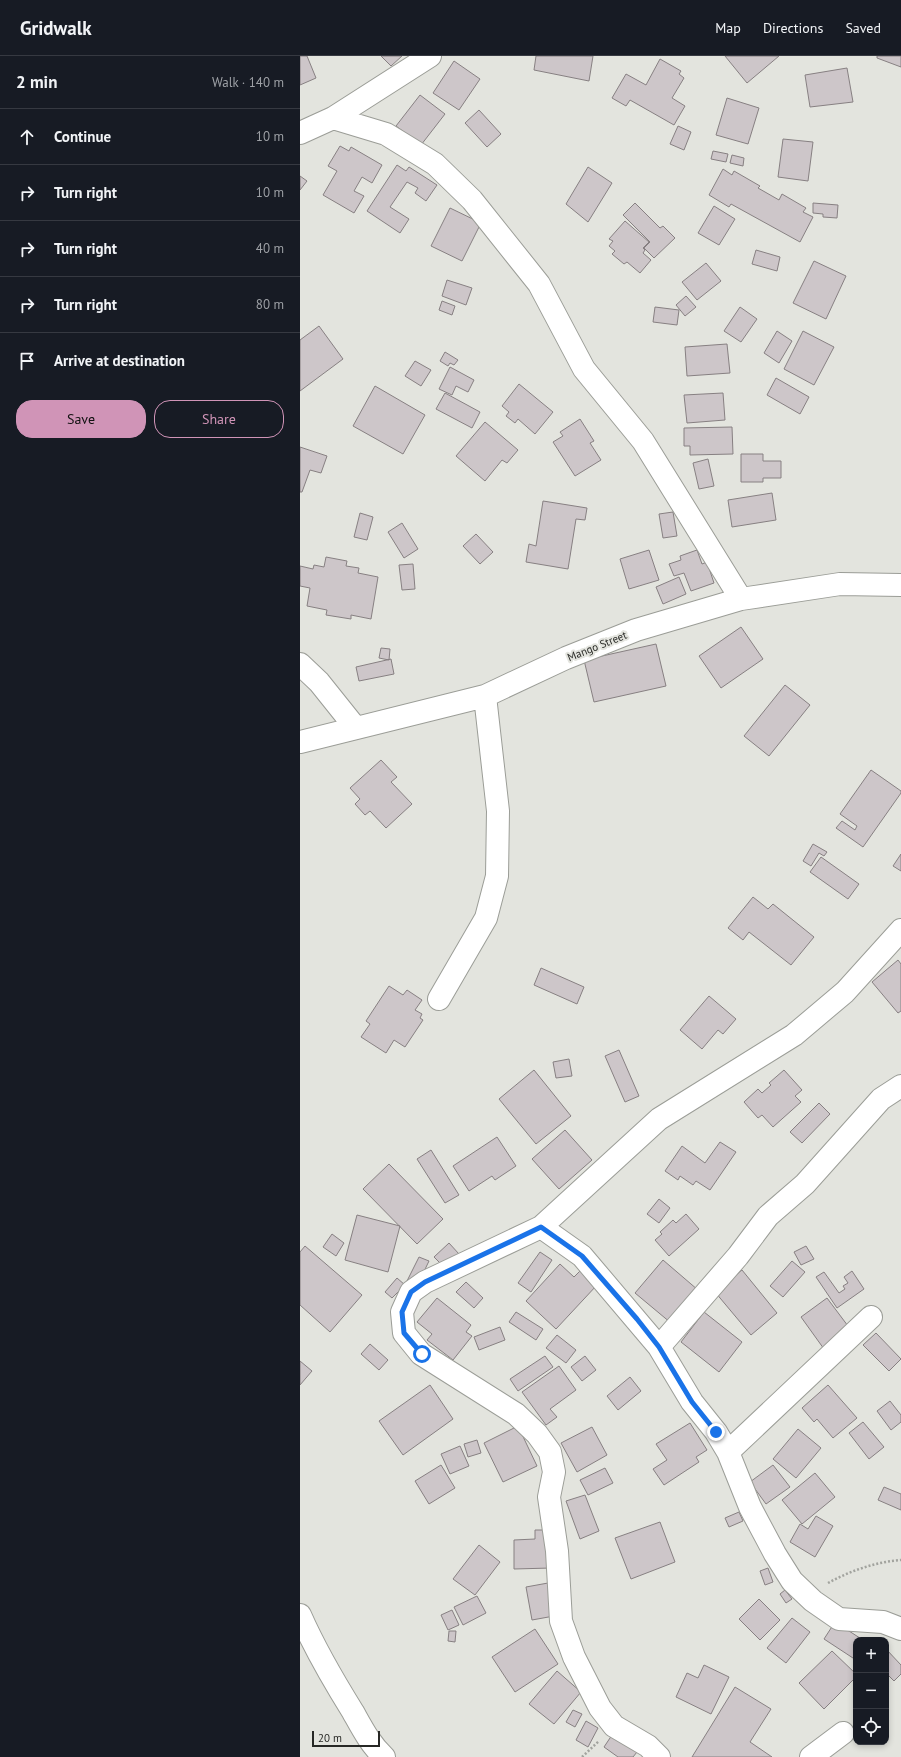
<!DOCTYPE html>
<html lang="en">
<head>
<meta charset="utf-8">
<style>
  body { margin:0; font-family:"PT Sans",sans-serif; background:#20242c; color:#f1f3f6 }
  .controls { position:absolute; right:12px; bottom:12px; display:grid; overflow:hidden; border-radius:8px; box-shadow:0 2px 6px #0003 }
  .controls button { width:36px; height:36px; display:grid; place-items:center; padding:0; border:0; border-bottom:1px solid #363941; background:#171b24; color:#f1f3f6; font:20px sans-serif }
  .scale { position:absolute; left:12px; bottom:10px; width:68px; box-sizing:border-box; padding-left:4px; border:2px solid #272825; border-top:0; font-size:11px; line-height:14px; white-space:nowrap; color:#272825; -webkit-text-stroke:3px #e3e4de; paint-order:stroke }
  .stop { position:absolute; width:12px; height:12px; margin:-9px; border:3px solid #1a73e8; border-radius:50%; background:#fff }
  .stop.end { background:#1a73e8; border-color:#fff; box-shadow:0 1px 4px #0008 }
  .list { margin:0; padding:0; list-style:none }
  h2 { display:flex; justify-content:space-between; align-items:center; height:52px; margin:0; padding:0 16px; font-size:17px }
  h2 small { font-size:13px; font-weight:400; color:#9ea1a6 }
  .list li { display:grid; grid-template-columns:26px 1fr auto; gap:12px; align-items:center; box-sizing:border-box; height:56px; padding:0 16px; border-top:1px solid #363941 }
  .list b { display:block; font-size:15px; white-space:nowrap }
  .list em { font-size:13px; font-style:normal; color:#9ea1a6 }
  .actions { display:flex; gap:8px; padding:12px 16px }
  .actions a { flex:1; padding:9px 0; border:1px solid #d094b7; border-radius:16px; text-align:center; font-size:14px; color:#d094b7 }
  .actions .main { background:#d094b7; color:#111 }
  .icon { flex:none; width:22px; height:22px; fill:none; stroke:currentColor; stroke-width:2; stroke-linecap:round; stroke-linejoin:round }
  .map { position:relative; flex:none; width:601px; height:1701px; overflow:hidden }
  header { display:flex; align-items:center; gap:24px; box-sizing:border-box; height:56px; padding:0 20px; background:#171b24; border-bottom:1px solid #363941 }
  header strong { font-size:19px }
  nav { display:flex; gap:22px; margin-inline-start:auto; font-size:14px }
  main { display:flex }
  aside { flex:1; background:#171b24 }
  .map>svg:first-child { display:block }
  .building { fill:#cdc6c9; stroke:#878082 }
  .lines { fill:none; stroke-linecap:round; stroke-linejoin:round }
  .street-casing { stroke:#9b9d97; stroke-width:24 }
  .path { stroke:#a2a39e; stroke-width:2.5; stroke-dasharray:2 2; stroke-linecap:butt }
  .street { stroke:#fff; stroke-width:22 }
  .route { stroke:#1a73e8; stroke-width:5 }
  .labels { text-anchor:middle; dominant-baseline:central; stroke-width:4; stroke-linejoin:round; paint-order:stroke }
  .street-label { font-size:11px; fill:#272825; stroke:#e3e4de }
</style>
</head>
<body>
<header>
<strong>Gridwalk</strong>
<nav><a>Map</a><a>Directions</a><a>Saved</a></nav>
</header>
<main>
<aside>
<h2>2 min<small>Walk · 140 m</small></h2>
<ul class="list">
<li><svg class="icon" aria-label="ahead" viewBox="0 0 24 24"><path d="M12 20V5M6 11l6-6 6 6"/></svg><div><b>Continue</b></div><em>10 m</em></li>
<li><svg class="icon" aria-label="right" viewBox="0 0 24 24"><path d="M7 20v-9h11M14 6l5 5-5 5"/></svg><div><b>Turn right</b></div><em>10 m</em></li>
<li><svg class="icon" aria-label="right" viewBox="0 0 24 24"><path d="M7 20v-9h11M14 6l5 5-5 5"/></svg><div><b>Turn right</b></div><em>40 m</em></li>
<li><svg class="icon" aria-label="right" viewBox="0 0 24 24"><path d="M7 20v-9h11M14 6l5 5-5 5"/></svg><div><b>Turn right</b></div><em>80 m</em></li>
<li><svg class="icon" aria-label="arrive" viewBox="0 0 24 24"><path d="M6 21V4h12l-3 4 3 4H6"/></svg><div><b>Arrive at destination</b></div></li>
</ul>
<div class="actions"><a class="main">Save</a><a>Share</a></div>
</aside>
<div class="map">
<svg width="601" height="1701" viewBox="0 0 601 1701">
  <rect width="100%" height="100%" fill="#e3e4de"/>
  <!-- building -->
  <path class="building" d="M 0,0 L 7,0 L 16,22 L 0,29 Z
    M 81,0 L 102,0 L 91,10 Z
    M 236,0 L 293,0 L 289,25 L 234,14 Z
    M 425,0 L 479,0 L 447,27 Z
    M 577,0 L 601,0 L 601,11 L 577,2 Z
    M 360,3 L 381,15 L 379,18 L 384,22 L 372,42 L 385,50 L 374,69 L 330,44 L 326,50 L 312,42 L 326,18 L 346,29 Z
    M 154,5 L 180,23 L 159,54 L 133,37 Z
    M 547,12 L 553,46 L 510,51 L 505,19 Z
    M 120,39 L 145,58 L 121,89 L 96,70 Z
    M 427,42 L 459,52 L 448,88 L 416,79 Z
    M 179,54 L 201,78 L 187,91 L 165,67 Z
    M 378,70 L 391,76 L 384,94 L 370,88 Z
    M 483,83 L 513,86 L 508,125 L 478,121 Z
    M 40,90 L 49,95 L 51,91 L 82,109 L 72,127 L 62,121 L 54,135 L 64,140 L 54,157 L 23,139 L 37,115 L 28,110 Z
    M 413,95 L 428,98 L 426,106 L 411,103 Z
    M 432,99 L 444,102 L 443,110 L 430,107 Z
    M 97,109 L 106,115 L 109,111 L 137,129 L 126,145 L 115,137 L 118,132 L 107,126 L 90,151 L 109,163 L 100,177 L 67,155 Z
    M 288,111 L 312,127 L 288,166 L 266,148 Z
    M 423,113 L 432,119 L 434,115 L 460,130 L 458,132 L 479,144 L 482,138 L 506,152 L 503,156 L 513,161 L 500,186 L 431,148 L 429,151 L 409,139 Z
    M 0,120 L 7,125 L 0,134 Z
    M 335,147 L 360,172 L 363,170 L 375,182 L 354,202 L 344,192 L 350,186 L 323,159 Z
    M 513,147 L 538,149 L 537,162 L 523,161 L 523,158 L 513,157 Z
    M 414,150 L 435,163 L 419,189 L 398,177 Z
    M 150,152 L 181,167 L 162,205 L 131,190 Z
    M 325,165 L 349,186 L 343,192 L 345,194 L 343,197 L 351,204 L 340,217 L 327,206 L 324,208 L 312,198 L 315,195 L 309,190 L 313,185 L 309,183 Z
    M 456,194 L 480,201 L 477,215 L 452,208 Z
    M 514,205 L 546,220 L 526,263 L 493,247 Z
    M 406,207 L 421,225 L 397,244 L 382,226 Z
    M 147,224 L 172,232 L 166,249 L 142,240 Z
    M 386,240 L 396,251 L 385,260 L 376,249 Z
    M 142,245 L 155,250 L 152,259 L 139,254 Z
    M 355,251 L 379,254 L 377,269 L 353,266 Z
    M 440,251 L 457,263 L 441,286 L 424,275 Z
    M 19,270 L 43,303 L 0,335 L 0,284 Z
    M 477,275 L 492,285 L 479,307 L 464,297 Z
    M 503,275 L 534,291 L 514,329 L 484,313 Z
    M 427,288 L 430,317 L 387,320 L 385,291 Z
    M 145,296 L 158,304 L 154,309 L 150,307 L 148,310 L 140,305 Z
    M 115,305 L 131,314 L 121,330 L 105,320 Z
    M 150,311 L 174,324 L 168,336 L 156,330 L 152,339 L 139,333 Z
    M 476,322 L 509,341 L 500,358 L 467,339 Z
    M 219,328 L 253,356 L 235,378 L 218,363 L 215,367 L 206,360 L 209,356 L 202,350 Z
    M 75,330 L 125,359 L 103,398 L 53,370 Z
    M 145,337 L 180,356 L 172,372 L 136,353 Z
    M 423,337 L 425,364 L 387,367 L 384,339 Z
    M 280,363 L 294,385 L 290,387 L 301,404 L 275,420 L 253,386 L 263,380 L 260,376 Z
    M 185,366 L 218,394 L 207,407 L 202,404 L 185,425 L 156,400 Z
    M 432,371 L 433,398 L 390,399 L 390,390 L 384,390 L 384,372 Z
    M 0,391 L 27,400 L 21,417 L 10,414 L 2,436 L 0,436 Z
    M 441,398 L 463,398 L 463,405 L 481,405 L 481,422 L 463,422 L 463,426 L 441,426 Z
    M 408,403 L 414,430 L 399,433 L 393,407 Z
    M 472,437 L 476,464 L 432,471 L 428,444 Z
    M 243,445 L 287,452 L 285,464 L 276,463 L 268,513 L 226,506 L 229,488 L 236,490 Z
    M 373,456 L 377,480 L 363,482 L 359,458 Z
    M 60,457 L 73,461 L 67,484 L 54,481 Z
    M 102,467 L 118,493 L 104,502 L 88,476 Z
    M 176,478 L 193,496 L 180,508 L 163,490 Z
    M 349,494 L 359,524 L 329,533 L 320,503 Z
    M 397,494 L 402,508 L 407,506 L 414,527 L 391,535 L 384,517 L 374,520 L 369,508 L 381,504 L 380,500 Z
    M 26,501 L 47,505 L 46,510 L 59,512 L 58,517 L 78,521 L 71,563 L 51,559 L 51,563 L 26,559 L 27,554 L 7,550 L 10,532 L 0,530 L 0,510 L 13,513 L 14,509 L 24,511 Z
    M 113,508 L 115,533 L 102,534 L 99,509 Z
    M 379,521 L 386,538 L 363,548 L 356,531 Z
    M 441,571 L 463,603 L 421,632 L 399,600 Z
    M 356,588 L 366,630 L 294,646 L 284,604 Z
    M 81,592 L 90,593 L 89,604 L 79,602 Z
    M 91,603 L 94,618 L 59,625 L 56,611 Z
    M 485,629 L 510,649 L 469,700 L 444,680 Z
    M 81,704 L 97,721 L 91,726 L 112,748 L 86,772 L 70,755 L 65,759 L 55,748 L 60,743 L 50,732 Z
    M 571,714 L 601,735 L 601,737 L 563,791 L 536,772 L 542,765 L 555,774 L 557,770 L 540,758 Z
    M 513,788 L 527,796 L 524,800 L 519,797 L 511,810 L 503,805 Z
    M 601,798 L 601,815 L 593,810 Z
    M 521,801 L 559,828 L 548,843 L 510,816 Z
    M 453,841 L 468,853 L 473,848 L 514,881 L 491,909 L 449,876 L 443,884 L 428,872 Z
    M 598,904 L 601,908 L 601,955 L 598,957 L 572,926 Z
    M 241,912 L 284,931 L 277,948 L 234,929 Z
    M 89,930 L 103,939 L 107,934 L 122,944 L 115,954 L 122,958 L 120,962 L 123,964 L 105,991 L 94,984 L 86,997 L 61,981 L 70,968 L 66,965 Z
    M 409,940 L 436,963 L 423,978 L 418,974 L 402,993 L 380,974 Z
    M 319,994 L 339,1040 L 325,1046 L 305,1000 Z
    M 269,1003 L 272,1020 L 256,1022 L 253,1006 Z
    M 234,1014 L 271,1060 L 236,1088 L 199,1043 Z
    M 484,1014 L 502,1034 L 495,1040 L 501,1046 L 473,1071 L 462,1059 L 458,1062 L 444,1046 L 458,1033 L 462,1037 L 471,1029 L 469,1027 Z
    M 519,1047 L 530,1058 L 502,1087 L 490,1076 Z
    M 265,1074 L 292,1104 L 259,1133 L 232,1103 Z
    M 197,1081 L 216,1110 L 195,1124 L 192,1120 L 169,1135 L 153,1110 Z
    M 420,1086 L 436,1096 L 410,1134 L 396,1125 L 393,1129 L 380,1120 L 378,1124 L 365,1115 L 382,1090 L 405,1107 Z
    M 131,1094 L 159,1139 L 145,1147 L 117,1103 Z
    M 89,1108 L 143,1163 L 117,1188 L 63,1133 Z
    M 359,1143 L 370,1152 L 359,1167 L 347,1158 Z
    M 386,1158 L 399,1173 L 369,1200 L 355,1184 L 362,1178 L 360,1176 L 373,1164 L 376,1167 Z
    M 57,1159 L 100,1170 L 88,1216 L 45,1204 Z
    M 32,1178 L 44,1187 L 36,1200 L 23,1191 Z
    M 149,1187 L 159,1198 L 145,1212 L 134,1201 Z
    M 5,1190 L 62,1239 L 30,1276 L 0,1249 L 0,1196 Z
    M 506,1190 L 514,1203 L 501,1209 L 494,1196 Z
    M 240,1196 L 252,1204 L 231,1236 L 218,1227 Z
    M 119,1201 L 129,1205 L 117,1230 L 107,1225 Z
    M 363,1204 L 398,1234 L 371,1267 L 335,1237 Z
    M 492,1205 L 505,1216 L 483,1241 L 470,1230 Z
    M 260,1208 L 274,1221 L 281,1214 L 297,1229 L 256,1273 L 226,1245 Z
    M 442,1214 L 477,1257 L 451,1279 L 415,1236 Z
    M 552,1215 L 564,1233 L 537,1252 L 516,1221 L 524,1216 L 539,1237 L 545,1233 L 543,1230 L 548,1227 L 544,1221 Z
    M 97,1222 L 105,1229 L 92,1242 L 85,1236 Z
    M 166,1226 L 183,1242 L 174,1252 L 156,1236 Z
    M 137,1242 L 171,1269 L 166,1276 L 172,1280 L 153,1304 L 127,1284 L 132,1278 L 117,1266 Z
    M 527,1242 L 551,1274 L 524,1293 L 501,1261 Z
    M 216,1256 L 243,1273 L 236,1284 L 209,1266 Z
    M 404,1256 L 442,1286 L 419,1316 L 381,1286 Z
    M 200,1271 L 205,1284 L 179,1294 L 174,1281 Z
    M 576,1277 L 601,1303 L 589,1315 L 563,1289 Z
    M 257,1279 L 276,1294 L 266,1307 L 246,1292 Z
    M 70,1288 L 88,1304 L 79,1314 L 61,1298 Z
    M 245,1300 L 253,1311 L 218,1335 L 210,1323 Z
    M 285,1300 L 296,1314 L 282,1325 L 271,1311 Z
    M 0,1305 L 12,1315 L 0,1329 Z
    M 259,1310 L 276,1334 L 250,1353 L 257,1361 L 246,1369 L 222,1336 Z
    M 330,1321 L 341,1335 L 318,1354 L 307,1340 Z
    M 130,1329 L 153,1363 L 103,1399 L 79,1365 Z
    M 528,1329 L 557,1362 L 533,1382 L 517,1363 L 514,1366 L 502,1352 Z
    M 590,1345 L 601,1359 L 601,1366 L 591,1374 L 577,1355 Z
    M 563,1366 L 584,1391 L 569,1403 L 549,1377 Z
    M 390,1367 L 407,1394 L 396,1401 L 399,1406 L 364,1429 L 353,1413 L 367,1404 L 356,1388 Z
    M 218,1370 L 237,1410 L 203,1426 L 184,1387 Z
    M 292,1371 L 307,1399 L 277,1416 L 261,1387 Z
    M 498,1373 L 521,1392 L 496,1422 L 473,1403 Z
    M 177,1384 L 181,1397 L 168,1401 L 164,1388 Z
    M 160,1390 L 169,1410 L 150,1418 L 141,1398 Z
    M 141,1409 L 155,1432 L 129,1448 L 115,1425 Z
    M 473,1409 L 490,1431 L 466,1448 L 450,1426 Z
    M 305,1412 L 313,1427 L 288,1439 L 280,1424 Z
    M 515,1417 L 535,1441 L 502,1468 L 482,1444 Z
    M 584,1431 L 601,1438 L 601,1454 L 578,1444 Z
    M 285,1439 L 299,1475 L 280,1483 L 266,1445 Z
    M 439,1456 L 443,1465 L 429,1471 L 425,1462 Z
    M 516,1460 L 533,1470 L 515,1501 L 490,1486 L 500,1468 L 508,1473 Z
    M 360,1466 L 375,1506 L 331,1523 L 315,1482 Z
    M 235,1474 L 250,1474 L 251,1512 L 214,1513 L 214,1484 L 235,1483 Z
    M 179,1489 L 200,1506 L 175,1539 L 153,1523 Z
    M 468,1512 L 473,1526 L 465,1529 L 460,1515 Z
    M 248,1527 L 254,1560 L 232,1564 L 226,1531 Z
    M 485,1534 L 492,1543 L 486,1547 L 480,1538 Z
    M 177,1540 L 186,1557 L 163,1569 L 154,1551 Z
    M 459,1543 L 480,1564 L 460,1584 L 439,1563 Z
    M 152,1554 L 159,1569 L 148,1574 L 141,1559 Z
    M 492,1562 L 510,1576 L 486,1607 L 467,1592 Z
    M 535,1566 L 563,1584 L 556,1584 L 556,1604 L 524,1583 Z
    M 235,1573 L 258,1608 L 215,1636 L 192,1601 Z
    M 149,1575 L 156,1575 L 155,1586 L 148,1585 Z
    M 586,1593 L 601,1609 L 601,1618 L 594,1625 L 586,1617 Z
    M 532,1595 L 556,1618 L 556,1621 L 524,1653 L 499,1627 Z
    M 404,1609 L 429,1621 L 411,1658 L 376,1641 L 387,1617 L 398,1622 Z
    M 257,1615 L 281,1636 L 254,1668 L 229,1648 Z
    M 435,1631 L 471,1653 L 450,1686 L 472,1701 L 392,1701 Z
    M 273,1654 L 282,1658 L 275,1671 L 266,1666 Z
    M 286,1665 L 298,1672 L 288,1691 L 276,1684 Z
    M 312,1679 L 337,1696 L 333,1701 L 318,1701 L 304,1691 Z"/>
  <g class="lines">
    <defs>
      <path id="street" d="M 33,62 L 86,78 L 135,108 L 172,144 L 239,228 L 284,313 L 343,385 L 441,543
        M 0,77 L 33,62 L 130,0
        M 0,608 L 19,626 L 55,671
        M 0,686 L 185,640 L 266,602 L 336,574 L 441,543 L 540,528 L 601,529
        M 139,943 L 186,862 L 197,820 L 198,755 L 185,640
        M 241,1171 L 282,1200 L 359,1291 L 392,1346 L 416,1376 L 428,1396 L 450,1451 L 475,1498 L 492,1525 L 513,1545 L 539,1563 L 583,1566 L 601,1573
        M 359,1291 L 438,1200 L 468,1160 L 505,1128 L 581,1043 L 601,1030
        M 428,1396 L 571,1261
        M 0,1559 C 15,1593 33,1624 53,1656 C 62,1672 70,1688 84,1701
        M 359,1701 L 348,1690 L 314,1670 L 300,1652 L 274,1601 L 261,1565 L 257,1495 L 249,1441 L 254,1416 L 250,1396 L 237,1378 L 216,1358 L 121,1298 L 104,1277 L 102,1256 L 111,1236 L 125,1226 L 241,1171 L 359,1063 L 494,979 L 545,936 L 601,874
        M 511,1701 L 543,1677"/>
    </defs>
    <!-- street casing -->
    <use href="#street" class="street-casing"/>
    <!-- path -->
    <path class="path" d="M 528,1527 C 550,1515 575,1506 601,1504
      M 282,1701 L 299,1685"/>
    <!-- street -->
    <use href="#street" class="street"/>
  </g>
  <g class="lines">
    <!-- route -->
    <path class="route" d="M 122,1298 L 104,1277 L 102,1256 L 111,1236 L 125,1226 L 241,1171 L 282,1200 L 337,1263 L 359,1291 L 392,1346 L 416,1376"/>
  </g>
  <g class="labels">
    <!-- street labels -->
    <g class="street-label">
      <text transform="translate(297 590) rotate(-22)">Mango Street</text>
    </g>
  </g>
</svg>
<div class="controls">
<button>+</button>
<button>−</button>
<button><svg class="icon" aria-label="locate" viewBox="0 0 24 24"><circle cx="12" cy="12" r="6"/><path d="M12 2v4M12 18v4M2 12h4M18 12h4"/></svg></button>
</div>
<div class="scale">20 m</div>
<div class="stop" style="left:122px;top:1298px"></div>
<div class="stop end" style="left:416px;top:1376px"></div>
</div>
</main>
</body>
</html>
